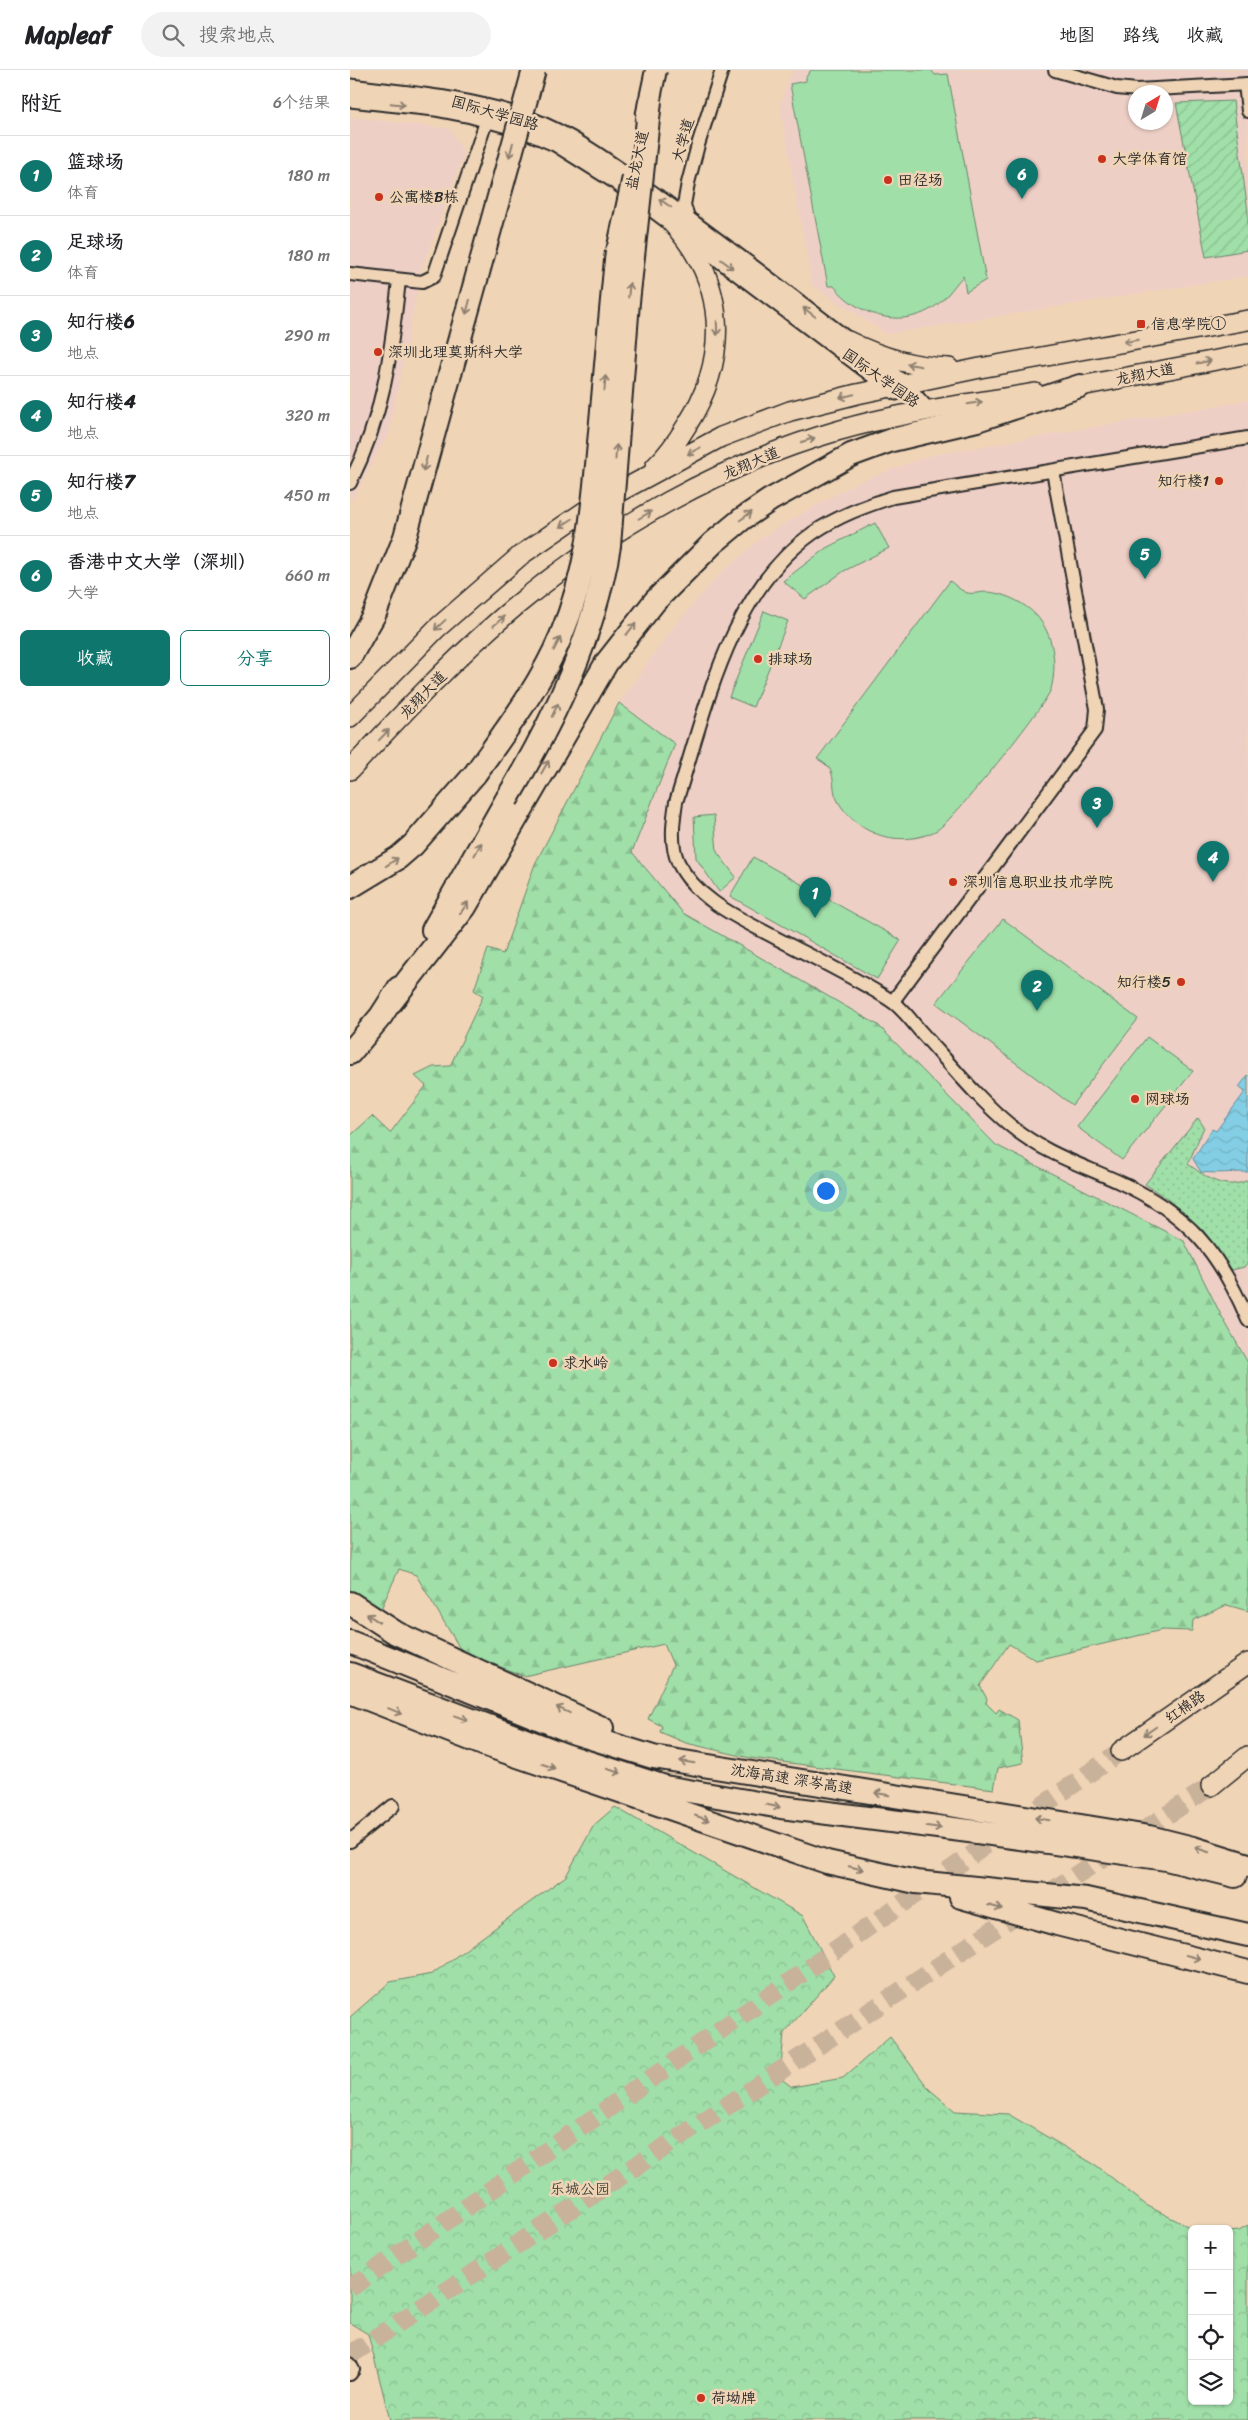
<!DOCTYPE html>
<html lang="zh">
<head>
<meta charset="utf-8">
<style>
  body { margin:0; font-family:Sriracha,"LXGW WenKai TC",sans-serif; background:#f2f2f2; color:#202124 }
  .controls { position:absolute; right:15px; bottom:15px; display:grid; overflow:hidden; border-radius:8px; box-shadow:0 1px 4px #0004 }
  .controls button { width:45px; height:45px; display:grid; place-items:center; padding:0; border:0; border-bottom:1px solid #e0e0e0; background:#fff; color:#202124; font:25px sans-serif }
  .compass { position:absolute; left:778px; top:15px; width:45px; height:45px; border-radius:50%; background:#fff; box-shadow:0 1px 4px #0004; rotate:38deg }
  .you { position:absolute; left:475px; top:1120px; width:18px; height:18px; margin:-12px; border:4px solid #fff; border-radius:50%; background:#1a73e8; box-shadow:0 0 0 8px #1a73e833 }
  .badge { display:grid; place-items:center; width:32px; height:32px; border-radius:50%; background:#0f766e; color:#fff; font-size:16px; font-weight:700 }
  .pin { position:absolute; translate:-50% -41px; filter:drop-shadow(0 1px 2px #0008) }
  .pin::after { content:''; position:absolute; top:26px; width:18px; height:15px; background:inherit; clip-path:polygon(0 0,100% 0,50% 100%) }
  .list { margin:0; padding:0; list-style:none }
  h2 { display:flex; justify-content:space-between; align-items:center; height:65px; margin:0; padding:0 20px; font-size:21px }
  h2 small { font-size:16px; font-weight:400; color:#757577 }
  .list li { display:grid; grid-template-columns:32px 1fr auto; gap:15px; align-items:center; box-sizing:border-box; height:80px; padding:0 20px; border-top:1px solid #e0e0e0 }
  .list b { display:block; font-size:19px; white-space:nowrap }
  .list p { margin:0; font-size:16px; white-space:nowrap; color:#757577 }
  .list em { font-size:16px; font-style:normal; color:#757577 }
  .actions { display:flex; gap:10px; padding:15px 20px }
  .actions a { flex:1; padding:11px 0; border:1px solid #0f766e; border-radius:8px; text-align:center; font-size:18px; color:#0f766e }
  .actions .main { background:#0f766e; color:#fff }
  .icon { flex:none; width:28px; height:28px; fill:none; stroke:currentColor; stroke-width:2; stroke-linecap:round; stroke-linejoin:round }
  .map { position:relative; flex:none; width:898px; height:2350px; overflow:hidden }
  header { display:flex; align-items:center; gap:30px; box-sizing:border-box; height:70px; padding:0 25px; background:#fff; border-bottom:1px solid #e0e0e0 }
  header strong { font-size:24px }
  nav { display:flex; gap:28px; margin-inline-start:auto; font-size:18px }
  .search { width:350px; height:45px; background:#f2f2f2; display:flex; align-items:center; gap:12px; box-sizing:border-box; padding:0 18px; border-radius:28px; color:#757577; font-size:19px }
  main { display:flex }
  aside { flex:1; background:#fff }
  .map>svg:first-child { display:block }
  .built { fill:#eecfc6; fill-rule:evenodd }
  .grass { fill:url(#grass-dots); stroke:#66856a }
  .forest { fill:url(#forest-firs); stroke:#66856a }
  .park { fill:url(#park-crowns); stroke:#66856a }
  .garden { fill:url(#garden-furrows); stroke:#66856a }
  .pitch { fill:#a0dfa8; stroke:#66856a }
  .water { fill:url(#water-waves); stroke:#608d9a }
  .lines { fill:none; stroke-linecap:round; stroke-linejoin:round }
  .primary-tunnel { stroke:#c9b29a; stroke-width:19; stroke-dasharray:19 9; stroke-linecap:butt }
  .minor-casing { stroke:#2b2b2b; stroke-width:16 }
  .tertiary-casing { stroke:#2b2b2b; stroke-width:19 }
  .primary-casing { stroke:#2b2b2b; stroke-width:22 }
  .motorway-casing { stroke:#2b2b2b; stroke-width:26 }
  .minor { stroke:#f0d4b6; stroke-width:12 }
  .tertiary { stroke:#f0d4b6; stroke-width:15 }
  .primary { stroke:#f0d4b6; stroke-width:19 }
  .motorway { stroke:#f0d4b6; stroke-width:22 }
  .trunk-bridge-casing { stroke:#2b2b2b; stroke-width:24; stroke-linecap:butt }
  .motorway-bridge-casing { stroke:#2b2b2b; stroke-width:26; stroke-linecap:butt }
  .trunk-bridge { stroke:#f0d4b6; stroke-width:20 }
  .motorway-bridge { stroke:#f0d4b6; stroke-width:22 }
  .oneway { stroke:#8e8070 }
  .poi-dot { fill:#c8321e; stroke:#f0d4b6; stroke-width:2 }
  .labels { text-anchor:middle; dominant-baseline:central; stroke-width:5; stroke-linejoin:round; paint-order:stroke }
  .street-label { font-size:15px; fill:#2b2b2b; stroke:#f0d4b6 }
  .poi-label { font-size:15px; fill:#2b2b2b; stroke:#f0d4b6; text-anchor:start }
  .park-label { font-size:15px; fill:#3d463e; stroke:#f0d4b6 }
</style>
</head>
<body>
<header>
<strong>Mapleaf</strong>
<div class="search"><svg class="icon" aria-label="search" viewBox="0 0 24 24"><circle cx="10" cy="10" r="6"/><path d="M15 15l6 6"/></svg>搜索地点</div>
<nav><a>地图</a><a>路线</a><a>收藏</a></nav>
</header>
<main>
<aside>
<h2>附近<small>6个结果</small></h2>
<ul class="list">
<li><span class="badge">1</span><div><b>篮球场</b><p>体育</p></div><em>180 m</em></li>
<li><span class="badge">2</span><div><b>足球场</b><p>体育</p></div><em>180 m</em></li>
<li><span class="badge">3</span><div><b>知行楼6</b><p>地点</p></div><em>290 m</em></li>
<li><span class="badge">4</span><div><b>知行楼4</b><p>地点</p></div><em>320 m</em></li>
<li><span class="badge">5</span><div><b>知行楼7</b><p>地点</p></div><em>450 m</em></li>
<li><span class="badge">6</span><div><b>香港中文大学（深圳）</b><p>大学</p></div><em>660 m</em></li>
</ul>
<div class="actions"><a class="main">收藏</a><a>分享</a></div>
</aside>
<div class="map">
<svg width="898" height="2350" viewBox="0 0 898 2350">
  <defs>
    <pattern id="grass-dots" width="8" height="8" patternUnits="userSpaceOnUse" patternTransform="scale(1.25)"><rect width="8" height="8" fill="#a0dfa8"/><path d="M2 2h.1M6 6h.1" fill="none" stroke="#8ac091" stroke-width="1.8" stroke-linecap="round"/></pattern>
    <pattern id="forest-firs" width="22" height="20" patternUnits="userSpaceOnUse" patternTransform="scale(1.25)"><rect width="22" height="20" fill="#a0dfa8"/><path d="M5 1l3.5 6h-7zM16 11l3.5 6h-7z" fill="#8ac091"/></pattern>
    <pattern id="park-crowns" width="20" height="18" patternUnits="userSpaceOnUse" patternTransform="scale(1.25)"><rect width="20" height="18" fill="#a0dfa8"/><path d="M2 6a3 3 0 1 1 6 0M12 15a3 3 0 1 1 6 0" fill="none" stroke="#8ac091"/></pattern>
    <pattern id="garden-furrows" width="10" height="10" patternUnits="userSpaceOnUse" patternTransform="scale(1.25)"><rect width="10" height="10" fill="#a0dfa8"/><path d="M-1 1l2-2M0 10L10 0M9 11l2-2" fill="none" stroke="#8ac091"/></pattern>
    <pattern id="water-waves" width="16" height="10" patternUnits="userSpaceOnUse" patternTransform="scale(1.25)"><rect width="16" height="10" fill="#83cee4"/><path d="M0 5q4-4 8 0t8 0" fill="none" stroke="#71b1c4"/></pattern>
  </defs>
  <rect width="100%" height="100%" fill="#f0d4b6"/>
  <filter id="ink" filterUnits="userSpaceOnUse"><feTurbulence type="fractalNoise" baseFrequency=".02" numOctaves="2"/><feDisplacementMap in="SourceGraphic" scale="10" xChannelSelector="R" yChannelSelector="G"/><feConvolveMatrix kernelMatrix="1 2 1 2 8 2 1 2 1" color-interpolation-filters="sRGB"/></filter>
  <g filter="url(#ink)">
    <!-- built -->
    <path class="built" d="M 445,0 L 898,0 L 898,206 L 537,264 L 462,215 L 430,35 L 441,3 ZM 786,22 L 816,22 L 816,52 L 786,52 Z
      M 0,47 L 100,59 L 114,84 L 71,201 L 39,363 L 0,434 Z
      M 898,330 L 898,1293 L 870,1243 L 834,1171 L 646,1075 L 528,955 L 333,843 L 282,782 L 325,674 L 269,633 L 325,555 L 369,505 L 415,465 L 506,413 L 578,386 Z"/>
    <!-- grass -->
    <path class="grass" d="M 848,1048 L 854,1057 L 838,1094 C 858,1108 873,1121 898,1110 L 898,1192 L 894,1197 L 882,1200 L 852,1159 L 816,1128 L 795,1114 Z"/>
    <!-- forest -->
    <path class="forest" d="M 269,633 L 325,674 L 282,782 L 333,843 L 528,955 L 646,1075 L 834,1171 L 870,1243 L 898,1293 L 898,1541 L 877,1535 L 843,1550 L 842,1561 L 812,1560 L 686,1590 L 659,1574 L 630,1616 L 637,1629 L 636,1633 L 646,1643 L 649,1639 L 668,1650 L 673,1693 L 648,1698 L 644,1719 L 400,1688 L 336,1673 L 310,1662 L 312,1656 L 298,1649 L 323,1595 L 314,1574 L 174,1606 L 112,1582 L 66,1505 L 49,1499 L 30,1541 L 0,1522 L 0,1066 L 22,1046 L 40,1063 L 76,1016 L 65,1006 L 83,997 L 100,996 L 133,926 L 124,920 L 138,879 L 153,884 L 185,794 Z"/>
    <!-- park -->
    <path class="park" d="M 265,1737 L 453,1846 L 484,1906 L 434,1963 L 430,2008 L 442,2017 L 493,2008 L 540,1967 L 579,2019 L 605,2041 L 658,2044 L 747,2096 L 796,2135 L 843,2159 L 842,2331 L 879,2331 L 879,2161 L 889,2160 L 898,2155 L 898,2350 L 40,2350 L 18,2264 L 0,2253 L 0,1947 L 40,1912 L 82,1904 L 216,1806 L 244,1755 Z"/>
    <!-- garden -->
    <path class="garden" d="M 883,31 L 898,142 L 898,180 L 856,187 L 826,33 Z"/>
    <!-- pitch -->
    <path class="pitch" d="M 461,0 L 581,0 L 585,5 L 598,4 L 636,210 L 616,222 L 613,206 C 602,218 595,231 581,239 C 548,259 506,244 484,216 L 478,216 L 440,14 L 456,11 L 456,7 Z
      M 525,453 L 539,478 L 494,501 L 455,529 L 433,511 L 476,478 Z
      M 600,511 C 604,514 610,520 615,522 C 620,525 631,522 637,522 C 656,523 679,535 690,550 C 704,568 707,597 701,619 C 696,635 602,752 587,760 C 568,771 543,771 524,763 C 508,757 490,740 485,724 C 483,716 484,704 479,698 C 476,694 471,691 467,689 Z
      M 414,541 L 438,551 L 403,637 L 379,627 Z
      M 364,745 L 367,782 L 386,807 L 369,822 L 346,788 L 344,747 Z
      M 403,787 L 551,870 L 527,909 L 380,826 Z
      M 653,849 L 788,949 L 722,1035 L 586,933 Z
      M 797,967 L 843,1001 L 772,1090 L 727,1057 Z"/>
    <!-- water -->
    <path class="water" d="M 898,1005 L 898,1102 C 882,1102 867,1104 851,1102 L 843,1089 L 862,1059 L 866,1061 L 895,1022 L 889,1017 Z"/>
    <g class="lines">
      <!-- primary-tunnel -->
      <path class="primary-tunnel" d="M 0,2218 L 771,1681
        M 0,2285 L 861,1716"/>
      <defs>
        <path id="minor" d="M 705,0 L 767,18 L 787,20 L 898,14
          M 895,14 L 898,41
          M 339,150 L 334,135 L 338,113 L 348,75 L 372,0
          M 0,204 L 72,212 L 84,206 L 140,40
          M 898,368 L 543,427 C 515,436 488,446 463,463 C 379,522 356,639 326,732 C 323,751 320,774 328,792 C 346,830 391,849 426,868 C 464,888 504,907 540,930 C 552,937 562,952 571,962 C 600,994 628,1029 661,1056 C 693,1083 732,1095 769,1112 C 837,1143 869,1181 898,1250
          M 0,413 C 34,345 41,285 49,210
          M 543,931 L 745,660 L 747,639 L 703,401
          M 0,1771 L 43,1736
          M 0,2294 L 3,2300 L 0,2304"/>
        <path id="tertiary" d="M 0,17 C 60,24 120,29 178,49 C 226,67 266,98 307,127 C 391,187 473,251 554,314 L 577,340
          M 0,29 L 85,38 L 121,45 L 172,59 L 205,73 L 264,110 L 546,322"/>
        <path id="primary" d="M 498,271 C 530,287 562,297 599,298
          M 715,319 L 898,284
          M 305,397 C 318,385 328,370 337,355 C 380,287 377,211 321,152
          M 0,647 L 86,559 L 171,485 L 241,437 L 371,367 L 440,341 L 507,324 L 630,298 L 898,250
          M 0,700 C 53,643 107,585 167,535 C 260,458 370,395 487,361 C 552,342 619,334 685,323
          M 771,1681 L 898,1593
          M 861,1716 L 898,1686"/>
        <path id="motorway" d="M 0,587 L 25,543
          M 0,817 L 48,788 L 63,775 L 125,704
          M 83,860 L 157,729
          M 41,932 L 115,837 L 257,592 L 305,531 L 363,473 L 392,449 L 420,430 L 501,385 L 542,370 L 627,350 L 730,316
          M 0,983 L 31,946 L 49,918
          M 0,1533 L 46,1563 L 252,1658
          M 0,1572 L 225,1663 L 303,1687 L 799,1767 L 843,1778 L 898,1795
          M 0,1604 L 215,1685 L 315,1717 L 431,1737 L 627,1762 L 816,1789 L 885,1806
          M 0,1622 L 133,1674 L 477,1792 L 566,1812 L 736,1829 L 898,1865
          M 611,1827 L 707,1854 L 898,1902"/>
      </defs>
      <!-- minor casing -->
      <use href="#minor" class="minor-casing"/>
      <!-- tertiary casing -->
      <use href="#tertiary" class="tertiary-casing"/>
      <!-- primary casing -->
      <use href="#primary" class="primary-casing"/>
      <!-- motorway casing -->
      <use href="#motorway" class="motorway-casing"/>
      <!-- minor -->
      <use href="#minor" class="minor"/>
      <!-- tertiary -->
      <use href="#tertiary" class="tertiary"/>
      <!-- primary -->
      <use href="#primary" class="primary"/>
      <!-- motorway -->
      <use href="#motorway" class="motorway"/>
      <defs>
        <path id="trunk-bridge" d="M 296,47 L 306,0
          M 267,181 L 283,107"/>
        <path id="motorway-bridge" d="M 25,543 L 55,467 L 184,0
          M 125,704 C 156,660 190,616 211,566 C 238,501 243,442 249,373 C 255,309 260,245 267,181
          M 157,729 C 204,650 244,567 259,476 L 278,232 L 300,31"/>
      </defs>
      <!-- trunk-bridge casing -->
      <use href="#trunk-bridge" class="trunk-bridge-casing"/>
      <!-- motorway-bridge casing -->
      <use href="#motorway-bridge" class="motorway-bridge-casing"/>
      <!-- trunk-bridge -->
      <use href="#trunk-bridge" class="trunk-bridge"/>
      <!-- motorway-bridge -->
      <use href="#motorway-bridge" class="motorway-bridge"/>
    </g>
    <!-- one-way arrows -->
    <defs><path id="oneway-shaft" d="M-6 0H5M1.5-3L5.5 0L1.5 3" fill="none" stroke-width="1.6" stroke-linecap="round" stroke-linejoin="round" transform="scale(1.25)"/></defs>
    <g class="oneway">
      <use href="#oneway-shaft" transform="translate(48 34) rotate(6)"/>
      <use href="#oneway-shaft" transform="translate(161 80) rotate(105)"/>
      <use href="#oneway-shaft" transform="translate(315 133) rotate(-145)"/>
      <use href="#oneway-shaft" transform="translate(377 194) rotate(37)"/>
      <use href="#oneway-shaft" transform="translate(279 220) rotate(-84)"/>
      <use href="#oneway-shaft" transform="translate(118 237) rotate(105)"/>
      <use href="#oneway-shaft" transform="translate(459 242) rotate(-143)"/>
      <use href="#oneway-shaft" transform="translate(367 258) rotate(88)"/>
      <use href="#oneway-shaft" transform="translate(781 271) rotate(170)"/>
      <use href="#oneway-shaft" transform="translate(854 292) rotate(-11)"/>
      <use href="#oneway-shaft" transform="translate(564 295) rotate(-170)"/>
      <use href="#oneway-shaft" transform="translate(255 313) rotate(-86)"/>
      <use href="#oneway-shaft" transform="translate(497 326) rotate(167)"/>
      <use href="#oneway-shaft" transform="translate(625 333) rotate(-9)"/>
      <use href="#oneway-shaft" transform="translate(458 370) rotate(-18)"/>
      <use href="#oneway-shaft" transform="translate(344 381) rotate(152)"/>
      <use href="#oneway-shaft" transform="translate(266 382) rotate(-86)"/>
      <use href="#oneway-shaft" transform="translate(75 394) rotate(105)"/>
      <use href="#oneway-shaft" transform="translate(295 445) rotate(-30)"/>
      <use href="#oneway-shaft" transform="translate(396 446) rotate(-35)"/>
      <use href="#oneway-shaft" transform="translate(216 453) rotate(148)"/>
      <use href="#oneway-shaft" transform="translate(149 551) rotate(-41)"/>
      <use href="#oneway-shaft" transform="translate(90 555) rotate(137)"/>
      <use href="#oneway-shaft" transform="translate(281 559) rotate(-51)"/>
      <use href="#oneway-shaft" transform="translate(207 574) rotate(-63)"/>
      <use href="#oneway-shaft" transform="translate(205 640) rotate(-64)"/>
      <use href="#oneway-shaft" transform="translate(34 665) rotate(-46)"/>
      <use href="#oneway-shaft" transform="translate(195 697) rotate(-60)"/>
      <use href="#oneway-shaft" transform="translate(128 779) rotate(-61)"/>
      <use href="#oneway-shaft" transform="translate(42 792) rotate(-34)"/>
      <use href="#oneway-shaft" transform="translate(114 838) rotate(-56)"/>
      <use href="#oneway-shaft" transform="translate(23 1548) rotate(-147)"/>
      <use href="#oneway-shaft" transform="translate(213 1640) rotate(-155)"/>
      <use href="#oneway-shaft" transform="translate(45 1641) rotate(22)"/>
      <use href="#oneway-shaft" transform="translate(111 1648) rotate(20)"/>
      <use href="#oneway-shaft" transform="translate(800 1661) rotate(145)"/>
      <use href="#oneway-shaft" transform="translate(337 1692) rotate(-171)"/>
      <use href="#oneway-shaft" transform="translate(198 1696) rotate(19)"/>
      <use href="#oneway-shaft" transform="translate(264 1701) rotate(17)"/>
      <use href="#oneway-shaft" transform="translate(532 1724) rotate(-171)"/>
      <use href="#oneway-shaft" transform="translate(423 1736) rotate(11)"/>
      <use href="#oneway-shaft" transform="translate(352 1748) rotate(19)"/>
      <use href="#oneway-shaft" transform="translate(692 1749) rotate(-171)"/>
      <use href="#oneway-shaft" transform="translate(584 1757) rotate(7)"/>
      <use href="#oneway-shaft" transform="translate(852 1780) rotate(-162)"/>
      <use href="#oneway-shaft" transform="translate(506 1798) rotate(13)"/>
      <use href="#oneway-shaft" transform="translate(645 1837) rotate(16)"/>
      <use href="#oneway-shaft" transform="translate(843 1887) rotate(15)"/>
    </g>
  </g>
  <!-- markers -->
  <g class="poi-dot">
    <circle cx="752" cy="89" r="5"/>
    <circle cx="538" cy="110" r="5"/>
    <circle cx="29" cy="127" r="5"/>
    <rect x="786" y="249" width="10" height="10" rx="2.5"/>
    <circle cx="28" cy="282" r="5"/>
    <circle cx="869" cy="411" r="5"/>
    <circle cx="408" cy="589" r="5"/>
    <circle cx="603" cy="812" r="5"/>
    <circle cx="831" cy="912" r="5"/>
    <circle cx="785" cy="1029" r="5"/>
    <circle cx="203" cy="1293" r="5"/>
    <circle cx="351" cy="2328" r="5"/>
  </g>
  <g class="labels">
    <!-- street labels -->
    <g class="street-label">
      <text transform="translate(145 43) rotate(16)">国际大学园路</text>
      <text transform="translate(333 70) rotate(-74)">大学道</text>
      <text transform="translate(287 90) rotate(-78)">盐龙大道</text>
      <text transform="translate(795 304) rotate(-11)">龙翔大道</text>
      <text transform="translate(531 308) rotate(35)">国际大学园路</text>
      <text transform="translate(401 393) rotate(-23)">龙翔大道</text>
      <text transform="translate(73 625) rotate(-46)">龙翔大道</text>
      <text transform="translate(835 1637) rotate(-35)">红棉路</text>
      <text transform="translate(442 1709) rotate(9)">沈海高速 深岑高速</text>
    </g>
    <!-- poi labels -->
    <g class="poi-label">
      <text x="762" y="89">大学体育馆</text>
      <text x="548" y="110">田径场</text>
      <text x="39" y="127">公寓楼B栋</text>
      <text x="801" y="254">信息学院①</text>
      <text x="38" y="282">深圳北理莫斯科大学</text>
      <text x="859" y="411" text-anchor="end">知行楼1</text>
      <text x="418" y="589">排球场</text>
      <text x="613" y="812">深圳信息职业技术学院</text>
      <text x="821" y="912" text-anchor="end">知行楼5</text>
      <text x="795" y="1029">网球场</text>
      <text x="213" y="1293">求水岭</text>
      <text x="361" y="2328">荷坳牌</text>
    </g>
    <!-- park labels -->
    <g class="park-label">
      <text x="230" y="2119">乐城公园</text>
    </g>
  </g>
</svg>
<div class="controls">
<button>+</button>
<button>−</button>
<button><svg class="icon" aria-label="locate" viewBox="0 0 24 24"><circle cx="12" cy="12" r="6"/><path d="M12 2v4M12 18v4M2 12h4M18 12h4"/></svg></button>
<button><svg class="icon" aria-label="layers" viewBox="0 0 24 24"><path d="M12 4l9 5-9 5-9-5zM3 14l9 5 9-5"/></svg></button>
</div>
<svg class="compass" viewBox="-18 -18 36 36"><path d="M0-13l5 13h-10z" fill="#e53935"/><path d="M0 13l5-13h-10z" fill="#757577"/></svg>
<div class="you"></div>
<div class="pin badge" style="left:465px;top:848px">1</div>
<div class="pin badge" style="left:687px;top:941px">2</div>
<div class="pin badge" style="left:747px;top:758px">3</div>
<div class="pin badge" style="left:863px;top:812px">4</div>
<div class="pin badge" style="left:795px;top:509px">5</div>
<div class="pin badge" style="left:672px;top:129px">6</div>
</div>
</main>
</body>
</html>
